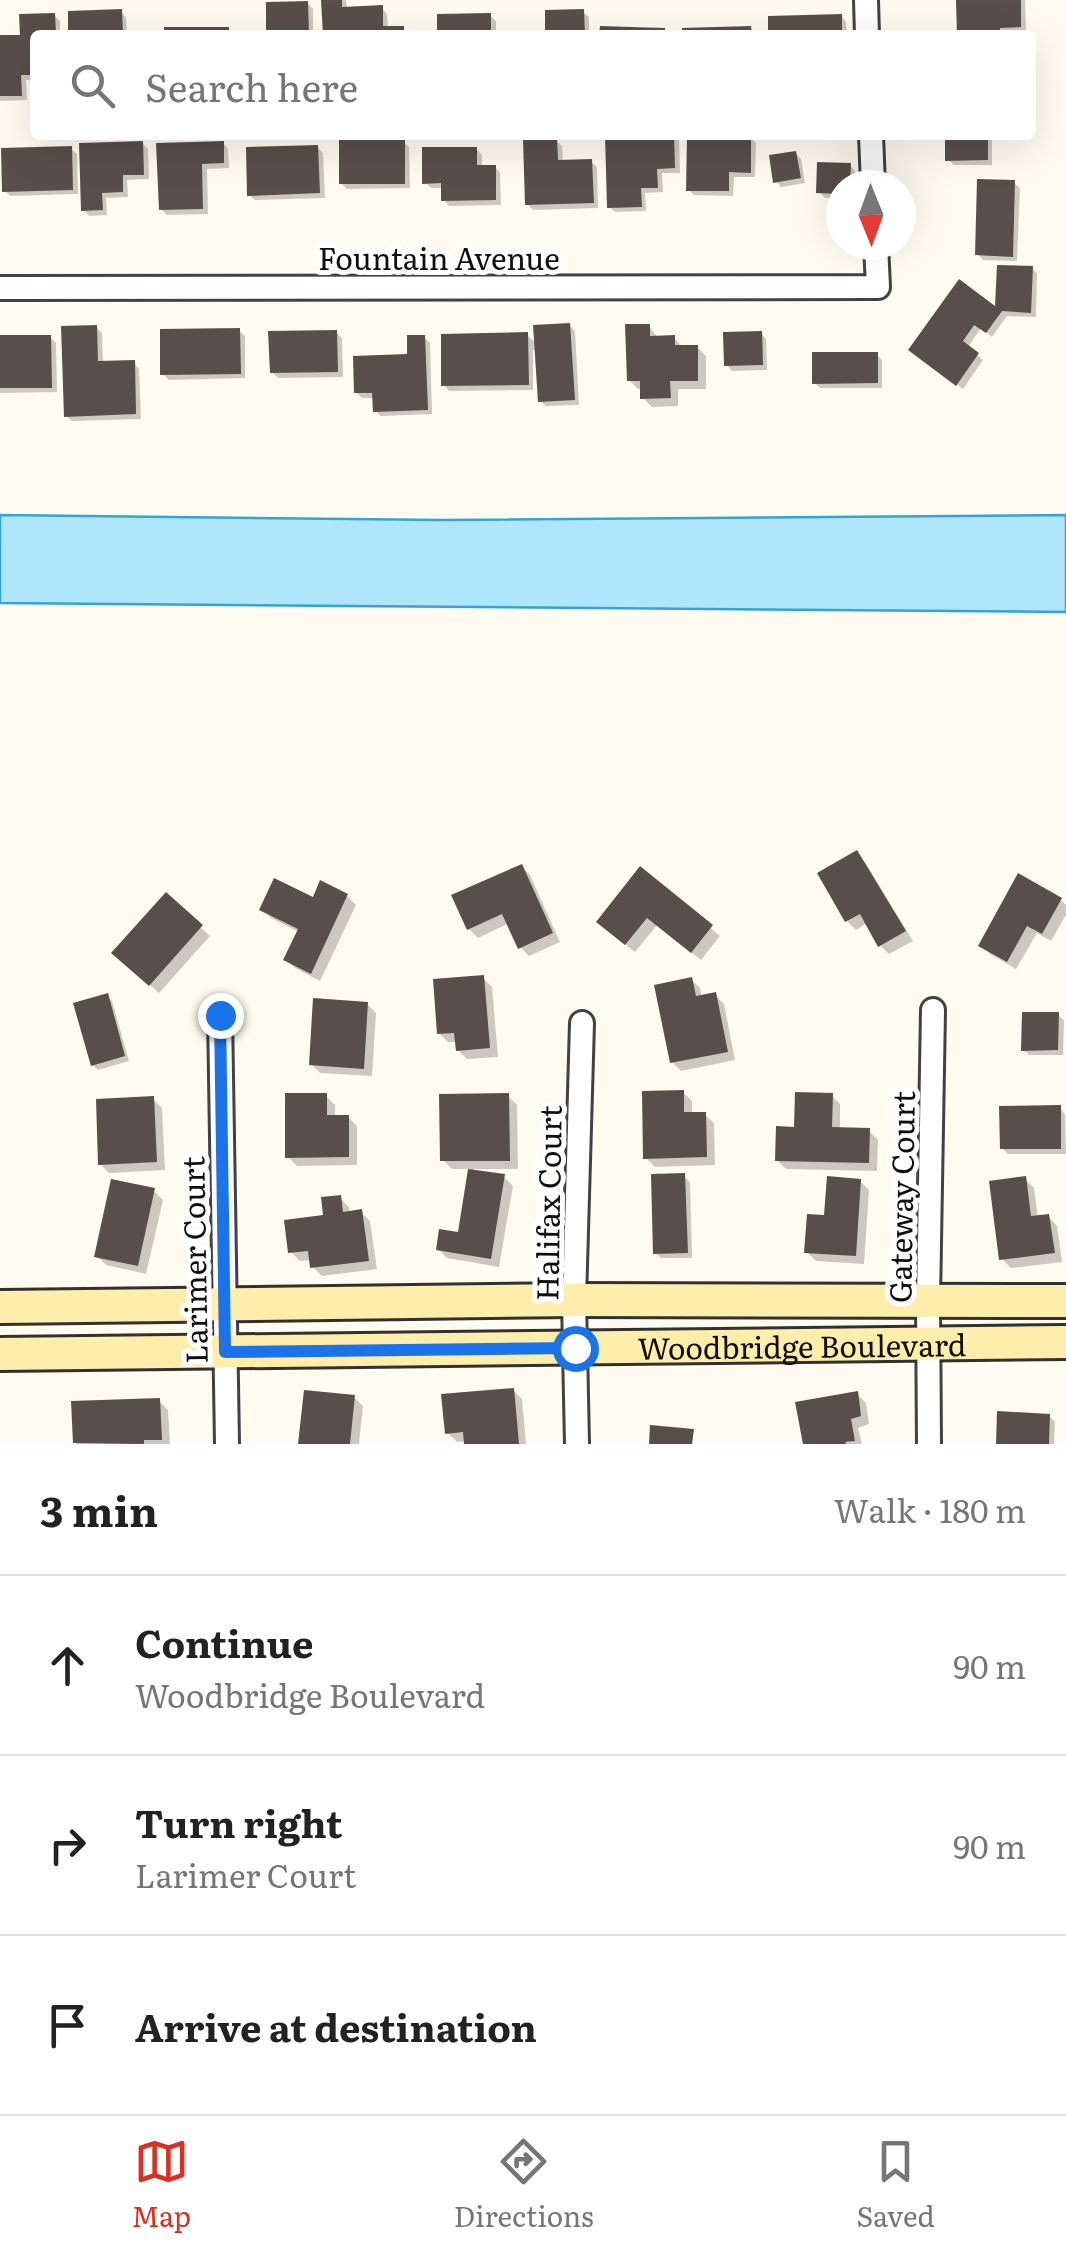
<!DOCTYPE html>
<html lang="en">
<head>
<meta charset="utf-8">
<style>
  body { margin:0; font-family:Literata,serif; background:#f2f2f2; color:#222 }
  .compass { position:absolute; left:826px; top:170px; width:90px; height:90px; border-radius:50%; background:#fff; box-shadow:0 10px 40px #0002; rotate:179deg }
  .stop { position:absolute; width:30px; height:30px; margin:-22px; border:8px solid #1a73e8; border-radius:50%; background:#fff }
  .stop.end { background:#1a73e8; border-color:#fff; box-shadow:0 2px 10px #0008 }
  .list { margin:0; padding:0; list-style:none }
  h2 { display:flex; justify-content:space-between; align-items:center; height:130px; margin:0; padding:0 40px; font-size:42px }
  h2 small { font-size:32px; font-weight:400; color:#767676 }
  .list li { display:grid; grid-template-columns:65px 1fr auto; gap:30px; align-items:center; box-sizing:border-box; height:180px; padding:0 40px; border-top:2px solid #e0e0e0 }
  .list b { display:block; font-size:38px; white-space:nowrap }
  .list p { margin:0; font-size:32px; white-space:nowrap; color:#767676 }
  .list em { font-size:32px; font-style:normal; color:#767676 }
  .icon { flex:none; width:55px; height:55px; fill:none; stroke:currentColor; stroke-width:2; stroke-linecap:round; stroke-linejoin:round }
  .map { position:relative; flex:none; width:1066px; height:1444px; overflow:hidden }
  .search { position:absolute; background:#fff; box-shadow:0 10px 40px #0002; left:30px; right:30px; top:30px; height:110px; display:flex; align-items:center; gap:25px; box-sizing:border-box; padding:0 35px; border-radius:10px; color:#767676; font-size:38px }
  .sheet { height:670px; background:#fff }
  nav { display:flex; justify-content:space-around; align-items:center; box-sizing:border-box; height:140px; border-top:2px solid #e0e0e0; background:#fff; font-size:28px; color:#767676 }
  nav a { display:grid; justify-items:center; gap:5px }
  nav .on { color:#d93025 }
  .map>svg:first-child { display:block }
  .water { fill:#b0e6fb; stroke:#31a4d8; stroke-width:2.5 }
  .shadow { fill:#0003 }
  .building { fill:#584e4a }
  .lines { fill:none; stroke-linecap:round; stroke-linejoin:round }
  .street-casing { stroke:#424242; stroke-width:28 }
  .secondary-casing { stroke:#313131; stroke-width:38 }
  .street { stroke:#fff; stroke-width:22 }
  .secondary { stroke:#ffeeab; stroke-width:32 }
  .route { stroke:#1a73e8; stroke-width:12 }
  .labels { text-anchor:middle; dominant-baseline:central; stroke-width:10; stroke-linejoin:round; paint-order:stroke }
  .street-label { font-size:30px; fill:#0f0f0f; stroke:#fff }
</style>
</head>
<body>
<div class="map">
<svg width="1066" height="1444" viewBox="0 0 1066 1444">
  <rect width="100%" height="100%" fill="#fffbf0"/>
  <!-- water -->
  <path class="water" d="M 0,515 L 441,520 L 1066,515 L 1066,612 L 0,603 Z"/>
  <!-- shadow -->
  <path class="shadow" d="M 324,0 L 346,0 L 347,9 L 382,8 L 387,14 L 388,29 L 403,28 L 409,35 L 325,35 Z
    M 958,0 L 1025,0 L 1026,32 L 1004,33 L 1004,35 L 959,35 Z
    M 307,3 L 313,9 L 313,35 L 269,35 Z
    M 121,12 L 126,17 L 127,35 L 71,35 Z
    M 583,12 L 589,17 L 589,35 L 515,35 L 548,35 Z
    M 54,15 L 60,21 L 60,35 L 35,35 L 35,80 L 26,80 L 27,100 L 0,101 L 0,38 L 22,37 Z
    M 490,16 L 496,21 L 496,35 L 440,35 Z
    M 841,16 L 846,22 L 847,35 L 771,35 Z
    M 674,135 L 679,139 L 680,173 L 662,173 L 663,192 L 645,193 L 646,211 L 615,212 L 609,207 L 608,136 Z
    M 948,135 L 992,135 L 992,165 L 954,165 L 948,160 Z
    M 750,137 L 756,143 L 755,177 L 734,177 L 733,196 L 694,195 L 689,190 Z
    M 556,141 L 562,146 L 563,162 L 591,162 L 597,167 L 598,208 L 533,210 L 527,204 Z
    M 403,142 L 409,147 L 410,188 L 347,189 L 341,183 Z
    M 142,143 L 148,149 L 149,179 L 127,180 L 128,197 L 106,198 L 107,215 L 89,216 L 84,210 Z
    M 223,143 L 228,149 L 229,168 L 207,169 L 208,214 L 167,215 L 161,209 L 159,145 Z
    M 317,147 L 323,153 L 325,198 L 255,200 L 249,195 Z
    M 71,149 L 77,154 L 78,194 L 10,196 L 5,191 Z
    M 476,149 L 482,155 L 482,167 L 495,167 L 500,173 L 501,205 L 449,206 L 444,200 L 443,188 L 431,188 L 425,182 Z
    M 795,153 L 801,159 L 805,183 L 781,187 L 776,181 Z
    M 850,165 L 855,171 L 855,185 L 841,185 L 841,198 L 825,198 L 819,192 Z
    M 1014,183 L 1020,188 L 1017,261 L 983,260 L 978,254 Z
    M 1032,268 L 1037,274 L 1036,317 L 1007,316 L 992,337 L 981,328 L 968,347 L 983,360 L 963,389 L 917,356 L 998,311 Z
    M 569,325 L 575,331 L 579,405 L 546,406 L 540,401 L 537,350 L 533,350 L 533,390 L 449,391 L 444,385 L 527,335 L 537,344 Z
    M 649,326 L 658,338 L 674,338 L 683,347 L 697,347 L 706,356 L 706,389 L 678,389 L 678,406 L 652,407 L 643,398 L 643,389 L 638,389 L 629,380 Z
    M 96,327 L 102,333 L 103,363 L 134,363 L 139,369 L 141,419 L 72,421 L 66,416 Z
    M 239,331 L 245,336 L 245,378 L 169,380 L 163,374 Z
    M 336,332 L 342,338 L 343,377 L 278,378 L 272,372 Z
    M 761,333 L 766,339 L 767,370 L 732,371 L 727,365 Z
    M 50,337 L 56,343 L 57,392 L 0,393 L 0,338 Z
    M 424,337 L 430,343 L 432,414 L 381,416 L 375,411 L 375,398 L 362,398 L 356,392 L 410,356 Z
    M 876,354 L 882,360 L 882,388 L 820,388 L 815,383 Z
    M 856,853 L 865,862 L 913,941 L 889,954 L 880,945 L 867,923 L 856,930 L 847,921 Z
    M 521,866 L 530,875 L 560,942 L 529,956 L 520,947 L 509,923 L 478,938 L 469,929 Z
    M 641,870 L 720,936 L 701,960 L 657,925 L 635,952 L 608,930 Z
    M 166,896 L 210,936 L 159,993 L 124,961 Z
    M 347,896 L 356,905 L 320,981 L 295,968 L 286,960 L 299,932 L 271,918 L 262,909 Z
    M 1061,900 L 1066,905 L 1066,915 L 1051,941 L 1037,933 L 1016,969 L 990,954 L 981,945 Z
    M 483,978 L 492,987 L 498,1057 L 467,1059 L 458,1050 L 457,1042 L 448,1042 L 439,1033 Z
    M 691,979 L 700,988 L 702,998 L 715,995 L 724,1004 L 735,1060 L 681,1071 L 672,1062 Z
    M 107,996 L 112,1001 L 129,1061 L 98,1070 L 93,1065 Z
    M 367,1004 L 376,1013 L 372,1076 L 320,1073 L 311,1064 Z
    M 1058,1015 L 1064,1020 L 1063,1055 L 1029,1055 L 1024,1050 Z
    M 683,1092 L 692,1101 L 692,1114 L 704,1114 L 714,1123 L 715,1165 L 655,1167 L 646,1158 Z
    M 831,1095 L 840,1104 L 840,1130 L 869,1131 L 878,1140 L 877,1171 L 786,1169 L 777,1160 L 797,1129 Z
    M 326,1096 L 335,1105 L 335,1117 L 348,1117 L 357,1126 L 357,1165 L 297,1166 L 288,1157 Z
    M 508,1096 L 517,1105 L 518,1169 L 474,1169 L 473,1172 L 504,1177 L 513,1186 L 499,1267 L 447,1258 L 438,1249 L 460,1235 L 471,1169 L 452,1169 L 443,1160 Z
    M 153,1099 L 162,1108 L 165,1170 L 109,1173 L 100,1164 Z
    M 1060,1108 L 1065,1114 L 1066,1154 L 1008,1154 L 1002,1148 Z
    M 684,1176 L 690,1182 L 692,1258 L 661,1258 L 656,1253 Z
    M 1025,1179 L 1034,1188 L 1038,1218 L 1048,1216 L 1057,1226 L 1062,1262 L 1011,1268 L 1002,1259 Z
    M 860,1181 L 869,1190 L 864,1264 L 816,1261 L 807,1252 L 826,1218 Z
    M 154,1191 L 163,1200 L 146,1274 L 106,1265 L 97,1256 Z
    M 340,1198 L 349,1207 L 350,1213 L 361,1212 L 370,1221 L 377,1269 L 322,1276 L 313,1267 L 312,1260 L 300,1261 L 291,1252 L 326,1217 Z
    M 513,1390 L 522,1399 L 526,1444 L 467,1444 L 467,1441 L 457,1442 L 448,1433 Z
    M 857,1394 L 866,1403 L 869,1424 L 858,1428 L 862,1444 L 805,1444 Z
    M 354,1397 L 363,1406 L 359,1444 L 301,1444 Z
    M 159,1401 L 168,1410 L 170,1444 L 77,1444 L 75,1442 Z
    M 1049,1416 L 1055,1422 L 1054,1444 L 998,1444 Z"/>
  <!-- building -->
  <path class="building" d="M 321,0 L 342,0 L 342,7 L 383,5 L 383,26 L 404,26 L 404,35 L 323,35 Z
    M 956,0 L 1021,0 L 1021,27 L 1000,28 L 1000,35 L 957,35 Z
    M 308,1 L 309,35 L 266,35 L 266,2 Z
    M 122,9 L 123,35 L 68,35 L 68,11 Z
    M 584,9 L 585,35 L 545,35 L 545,10 Z
    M 55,13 L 56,35 L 35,35 L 35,75 L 21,75 L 22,96 L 0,96 L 0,35 L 20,35 L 19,14 Z
    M 491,13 L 491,35 L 437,35 L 437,14 Z
    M 842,14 L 842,35 L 768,35 L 768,16 Z
    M 600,26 L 665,28 L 665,35 L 599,35 Z
    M 751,26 L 752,35 L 682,35 L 682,28 Z
    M 164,27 L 229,27 L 229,35 L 164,35 Z
    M 605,135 L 674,135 L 675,168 L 657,169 L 658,188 L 641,188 L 642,207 L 607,208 Z
    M 687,135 L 751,135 L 751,173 L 729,172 L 729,191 L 686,191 Z
    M 945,135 L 988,135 L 988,160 L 945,161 Z
    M 557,138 L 558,160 L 592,159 L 594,203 L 525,205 L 523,139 Z
    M 405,139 L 405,184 L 339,184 L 339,140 Z
    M 143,141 L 144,175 L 123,175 L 123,192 L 102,193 L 103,210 L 81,211 L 79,143 Z
    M 224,141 L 224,163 L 202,164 L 203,209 L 159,210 L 156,143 Z
    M 318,145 L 320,193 L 247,196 L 246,147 Z
    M 72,146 L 73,190 L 2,192 L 1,148 Z
    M 422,147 L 477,147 L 477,165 L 496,165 L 496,200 L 441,201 L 441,183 L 422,184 Z
    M 796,151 L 801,178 L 773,183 L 769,155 Z
    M 817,162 L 851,163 L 850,185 L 841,185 L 841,194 L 816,193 Z
    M 977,179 L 1015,180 L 1013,257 L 975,255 Z
    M 997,265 L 1033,266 L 1031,313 L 1002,311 L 986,333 L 974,325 L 963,341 L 979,353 L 956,386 L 908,350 L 959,279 L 995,306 Z
    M 570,323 L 575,400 L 538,402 L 533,325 Z
    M 625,324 L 650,324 L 650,336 L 675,335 L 675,345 L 698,345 L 698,381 L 670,381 L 671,398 L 640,399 L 640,381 L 627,381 Z
    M 97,325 L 98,361 L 135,360 L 136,414 L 64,417 L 61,326 Z
    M 240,328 L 241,374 L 160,375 L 160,329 Z
    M 337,330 L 338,372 L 270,373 L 268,331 Z
    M 762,331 L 763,365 L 724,366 L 723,332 Z
    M 528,332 L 529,385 L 441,386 L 441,334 Z
    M 0,335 L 51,335 L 52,388 L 0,388 Z
    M 407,335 L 425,335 L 428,410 L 373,412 L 372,393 L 354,393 L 353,356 L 407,354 Z
    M 812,352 L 878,352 L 878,383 L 812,384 Z
    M 857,850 L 906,931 L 878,947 L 860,914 L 845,922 L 817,873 Z
    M 522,864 L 553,933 L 518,949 L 502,914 L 467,930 L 451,895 Z
    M 640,866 L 713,925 L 691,953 L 647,918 L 625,945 L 596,922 Z
    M 1018,873 L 1062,898 L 1042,934 L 1027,926 L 1007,962 L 978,946 Z
    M 274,878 L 313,897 L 320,880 L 348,894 L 311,974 L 283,960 L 298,929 L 259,910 Z
    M 166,892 L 203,925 L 149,986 L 111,953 Z
    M 484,975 L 490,1048 L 456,1051 L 454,1033 L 437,1034 L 433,979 Z
    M 692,977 L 696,996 L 716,992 L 728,1052 L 670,1063 L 654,985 Z
    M 108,993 L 125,1056 L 91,1066 L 73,1003 Z
    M 313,998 L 368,1002 L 364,1069 L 309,1065 Z
    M 1022,1012 L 1059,1012 L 1058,1050 L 1021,1051 Z
    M 684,1090 L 684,1112 L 706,1112 L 707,1157 L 643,1159 L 642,1091 Z
    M 795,1092 L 833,1093 L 832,1127 L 870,1128 L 869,1163 L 775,1161 L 776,1126 L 794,1127 Z
    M 285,1093 L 327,1093 L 327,1115 L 349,1115 L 349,1157 L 285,1158 Z
    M 509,1093 L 510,1161 L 440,1161 L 439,1094 Z
    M 154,1096 L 157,1162 L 98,1165 L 96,1099 Z
    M 1061,1105 L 1061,1149 L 1000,1149 L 999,1106 Z
    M 468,1169 L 505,1174 L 491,1259 L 436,1250 L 439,1229 L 458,1232 Z
    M 685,1173 L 688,1253 L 653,1254 L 651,1174 Z
    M 827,1176 L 861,1179 L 856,1256 L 804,1253 L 807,1214 L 824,1215 Z
    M 1026,1176 L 1031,1216 L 1049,1214 L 1055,1253 L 999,1260 L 989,1181 Z
    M 111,1179 L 155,1188 L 138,1266 L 94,1257 Z
    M 341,1195 L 343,1212 L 362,1209 L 369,1261 L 310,1268 L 308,1251 L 288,1253 L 284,1220 L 323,1215 L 321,1197 Z
    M 514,1388 L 519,1444 L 464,1444 L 463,1432 L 445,1434 L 441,1394 Z
    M 304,1390 L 355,1395 L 350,1444 L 298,1444 Z
    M 858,1391 L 861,1416 L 851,1419 L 855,1441 L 845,1442 L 846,1444 L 803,1444 L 795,1402 Z
    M 160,1398 L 162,1440 L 144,1440 L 144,1444 L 73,1443 L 71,1401 Z
    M 997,1411 L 1050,1414 L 1049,1444 L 996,1444 Z
    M 650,1425 L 694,1429 L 692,1444 L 649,1444 Z"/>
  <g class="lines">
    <defs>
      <path id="street" d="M 866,0 L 867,35
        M 871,135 L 873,185
        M 0,288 L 878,287 L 876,245
        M 220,1015 L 227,1444
        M 577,1444 L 574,1300 L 582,1023
        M 929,1444 L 928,1301 L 933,1010"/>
      <g id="secondary">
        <path d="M 0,1307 L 574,1300 L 1066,1301"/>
        <path id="s1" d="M 0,1354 L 1066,1342"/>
      </g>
    </defs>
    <!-- street casing -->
    <use href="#street" class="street-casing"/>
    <!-- secondary casing -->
    <use href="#secondary" class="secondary-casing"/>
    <!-- street -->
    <use href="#street" class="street"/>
    <!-- secondary -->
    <use href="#secondary" class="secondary"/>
  </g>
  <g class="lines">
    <!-- route -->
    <path class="route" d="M 220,1015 L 225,1352 L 575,1348"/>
  </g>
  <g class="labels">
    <!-- street labels -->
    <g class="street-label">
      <text x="439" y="257">Fountain Avenue</text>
      <text transform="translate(900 1197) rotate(-89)">Gateway Court</text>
      <text transform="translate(547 1203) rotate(-89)">Halifax Court</text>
      <text transform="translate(193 1260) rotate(-91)">Larimer Court</text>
      <text stroke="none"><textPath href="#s1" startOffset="802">Woodbridge Boulevard</textPath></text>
    </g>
  </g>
</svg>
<svg class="compass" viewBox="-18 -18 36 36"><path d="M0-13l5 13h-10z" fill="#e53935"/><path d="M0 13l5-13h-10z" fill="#767676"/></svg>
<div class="stop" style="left:575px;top:1348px"></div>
<div class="stop end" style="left:220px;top:1015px"></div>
<div class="search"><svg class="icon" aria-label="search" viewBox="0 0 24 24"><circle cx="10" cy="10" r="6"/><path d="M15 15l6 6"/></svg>Search here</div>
</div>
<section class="sheet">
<h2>3 min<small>Walk · 180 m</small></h2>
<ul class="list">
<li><svg class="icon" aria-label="ahead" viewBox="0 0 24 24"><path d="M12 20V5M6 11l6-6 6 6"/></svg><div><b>Continue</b><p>Woodbridge Boulevard</p></div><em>90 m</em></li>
<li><svg class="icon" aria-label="right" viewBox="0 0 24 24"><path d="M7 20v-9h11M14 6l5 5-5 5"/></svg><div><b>Turn right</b><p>Larimer Court</p></div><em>90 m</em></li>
<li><svg class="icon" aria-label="arrive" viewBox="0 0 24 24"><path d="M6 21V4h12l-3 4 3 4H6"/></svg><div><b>Arrive at destination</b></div></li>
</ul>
</section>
<nav>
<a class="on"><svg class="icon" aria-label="map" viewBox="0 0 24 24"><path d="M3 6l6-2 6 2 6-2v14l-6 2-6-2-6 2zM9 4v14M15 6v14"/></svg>Map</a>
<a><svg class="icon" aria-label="directions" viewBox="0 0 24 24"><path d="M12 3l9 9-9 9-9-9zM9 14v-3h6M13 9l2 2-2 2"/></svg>Directions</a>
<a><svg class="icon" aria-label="saved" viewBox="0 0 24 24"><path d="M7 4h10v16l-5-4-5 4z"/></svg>Saved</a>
</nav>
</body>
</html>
